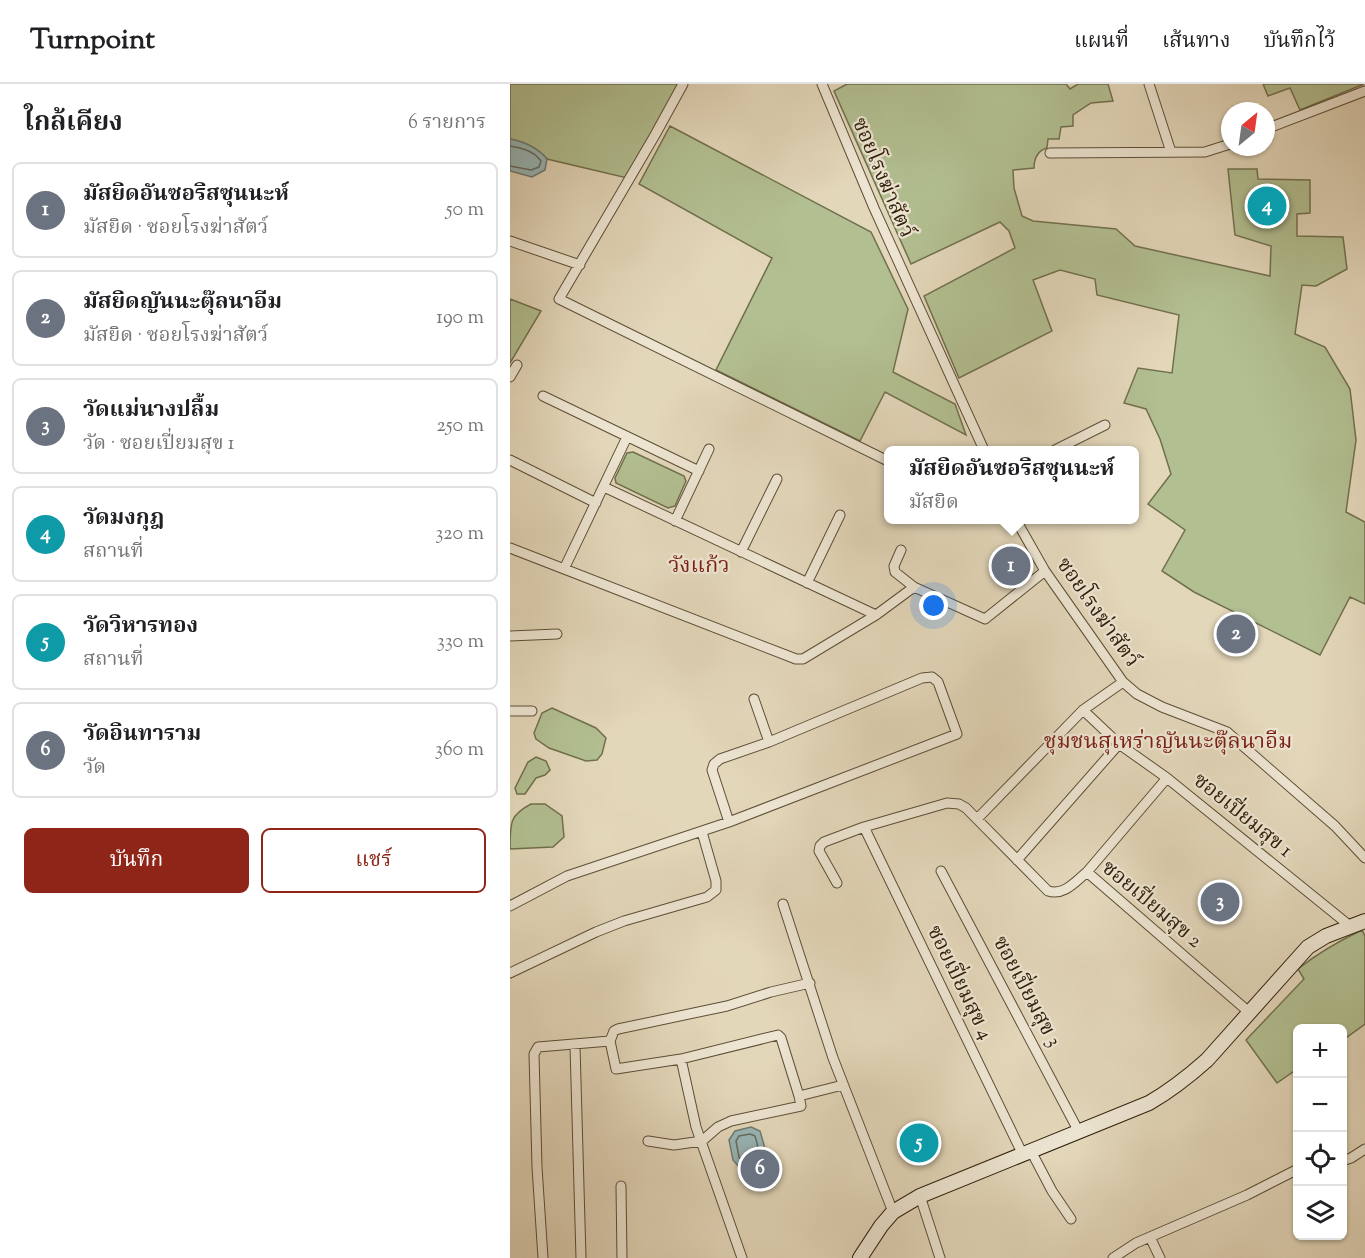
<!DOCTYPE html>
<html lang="th">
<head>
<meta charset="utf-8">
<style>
  body { margin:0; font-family:"Sorts Mill Goudy","Noto Serif Thai",serif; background:#f6f6f6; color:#202124 }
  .controls { position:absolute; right:18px; bottom:18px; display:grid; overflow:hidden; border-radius:9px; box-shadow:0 2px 4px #0004 }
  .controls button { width:54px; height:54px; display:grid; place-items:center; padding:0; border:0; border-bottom:2px solid #e0e0e0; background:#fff; color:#202124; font:30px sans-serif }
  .compass { position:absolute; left:711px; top:18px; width:54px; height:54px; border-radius:50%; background:#fff; box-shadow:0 2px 4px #0004; rotate:29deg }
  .you { position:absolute; left:424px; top:522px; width:21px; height:21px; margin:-15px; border:4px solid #fff; border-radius:50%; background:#1a73e8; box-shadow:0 0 0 9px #1a73e833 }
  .badge { display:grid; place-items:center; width:39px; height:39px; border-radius:50%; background:#8f2418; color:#fff; font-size:20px; font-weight:700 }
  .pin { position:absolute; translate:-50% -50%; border:3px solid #fff; box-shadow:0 2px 6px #0006 }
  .popup { position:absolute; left:374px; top:362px; width:255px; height:78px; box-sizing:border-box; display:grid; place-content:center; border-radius:9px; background:#fff; filter:drop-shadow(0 2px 4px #0005); font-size:20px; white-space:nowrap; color:#757577 }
  .popup b { font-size:22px; color:#202124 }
  .popup::after { content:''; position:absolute; left:50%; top:100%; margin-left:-12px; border:12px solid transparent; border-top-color:#fff }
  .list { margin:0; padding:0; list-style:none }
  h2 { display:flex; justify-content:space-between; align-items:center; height:78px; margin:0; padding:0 24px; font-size:26px }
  h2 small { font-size:20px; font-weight:400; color:#757577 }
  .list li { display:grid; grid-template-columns:39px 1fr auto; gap:18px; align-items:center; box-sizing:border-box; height:96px; margin:0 12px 12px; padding:0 12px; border:2px solid #e0e0e0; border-radius:9px }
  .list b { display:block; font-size:22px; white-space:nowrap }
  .list p { margin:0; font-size:20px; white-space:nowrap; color:#757577 }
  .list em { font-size:20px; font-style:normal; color:#757577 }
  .actions { display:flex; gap:12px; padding:18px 24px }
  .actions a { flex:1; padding:14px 0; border:2px solid #8f2418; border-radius:9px; text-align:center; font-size:21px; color:#8f2418 }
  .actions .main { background:#8f2418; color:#fff }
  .icon { flex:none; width:33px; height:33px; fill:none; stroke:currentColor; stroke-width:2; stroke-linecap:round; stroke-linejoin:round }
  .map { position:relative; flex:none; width:855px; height:1174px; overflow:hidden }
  header { display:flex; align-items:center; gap:36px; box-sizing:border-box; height:84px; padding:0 30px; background:#fff; border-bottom:2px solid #e0e0e0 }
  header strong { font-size:28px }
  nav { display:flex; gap:33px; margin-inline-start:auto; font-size:21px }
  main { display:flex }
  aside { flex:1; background:#fff }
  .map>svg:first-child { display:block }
  .green { fill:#b2bf91; stroke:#71704e; stroke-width:1.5 }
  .water { fill:#98b7b8; stroke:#6e7b73; stroke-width:1.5 }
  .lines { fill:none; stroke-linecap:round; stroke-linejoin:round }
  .shore { stroke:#646c62; stroke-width:1.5 }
  .minor-casing { stroke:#5d4e37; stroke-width:11 }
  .secondary-casing { stroke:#30200b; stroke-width:16 }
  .minor { stroke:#ede5d2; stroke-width:9 }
  .secondary { stroke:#ede5d2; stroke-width:14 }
  .labels { text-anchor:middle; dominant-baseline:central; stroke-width:4.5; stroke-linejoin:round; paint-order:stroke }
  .street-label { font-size:21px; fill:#30200b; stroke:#ede5d2 }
  .neighbourhood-label { font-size:22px; fill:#7a1f14; stroke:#ede5d2 }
</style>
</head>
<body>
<header>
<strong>Turnpoint</strong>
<nav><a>แผนที่</a><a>เส้นทาง</a><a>บันทึกไว้</a></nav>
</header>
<main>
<aside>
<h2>ใกล้เคียง<small>6 รายการ</small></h2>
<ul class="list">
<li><span class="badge" style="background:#6b7280">1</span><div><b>มัสยิดอันซอริสซุนนะห์</b><p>มัสยิด · ซอยโรงฆ่าสัตว์</p></div><em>50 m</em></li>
<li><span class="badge" style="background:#6b7280">2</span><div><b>มัสยิดญันนะตุ๊ลนาอีม</b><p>มัสยิด · ซอยโรงฆ่าสัตว์</p></div><em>190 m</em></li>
<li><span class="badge" style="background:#6b7280">3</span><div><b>วัดแม่นางปลื้ม</b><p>วัด · ซอยเปี่ยมสุข 1</p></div><em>250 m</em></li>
<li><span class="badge" style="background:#0f9aa8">4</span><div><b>วัดมงกุฎ</b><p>สถานที่</p></div><em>320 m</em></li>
<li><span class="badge" style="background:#0f9aa8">5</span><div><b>วัดวิหารทอง</b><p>สถานที่</p></div><em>330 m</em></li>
<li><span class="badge" style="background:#6b7280">6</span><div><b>วัดอินทาราม</b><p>วัด</p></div><em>360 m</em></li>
</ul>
<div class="actions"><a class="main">บันทึก</a><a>แชร์</a></div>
</aside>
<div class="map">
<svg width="855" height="1174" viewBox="0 0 855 1174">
  <rect width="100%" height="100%" fill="#e3d7ba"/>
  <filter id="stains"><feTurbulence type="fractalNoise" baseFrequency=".00333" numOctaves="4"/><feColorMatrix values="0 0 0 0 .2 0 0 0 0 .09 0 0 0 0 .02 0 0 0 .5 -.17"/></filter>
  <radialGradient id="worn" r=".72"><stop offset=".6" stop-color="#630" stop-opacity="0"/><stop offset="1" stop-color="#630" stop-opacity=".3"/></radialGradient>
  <!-- green -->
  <path class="green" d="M 0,0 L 168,0 L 117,94 L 37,75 C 27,63 15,58 0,55 Z
    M 337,0 L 556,0 L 560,5 L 568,0 L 598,0 L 603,17 L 581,19 L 563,31 L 563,42 L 551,43 L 549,55 L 538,55 L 537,64 C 527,67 524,74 524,84 L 503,86 L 504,104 L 512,132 L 523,137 L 606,145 L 625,162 L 760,192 L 761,162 L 725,151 L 718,85 L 747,85 L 748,95 L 800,96 L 800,129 L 787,130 L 787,152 L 833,153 L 837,185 L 806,202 L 792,201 L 785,250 L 815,263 L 840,305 L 846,356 L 836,428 L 855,438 L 855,520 L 840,513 L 810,571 L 684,508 L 652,487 L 675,446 L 638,420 L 661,390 L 650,355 L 636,325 L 614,319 L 628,284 L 662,289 L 669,231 L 587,211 L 585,195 L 550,186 L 523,196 L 542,247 L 449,294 L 414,212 L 505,164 L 499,147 L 490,138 L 401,180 L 324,7 Z
    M 753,0 L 854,0 L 790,26 L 780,4 L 758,12 Z
    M 160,42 L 361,148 L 398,225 L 383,288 L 445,320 L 456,351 L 375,308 L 350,357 L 206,286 L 262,174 L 129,100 Z
    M 0,215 L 31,227 L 0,279 Z
    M 123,368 L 174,392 L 176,397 L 165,422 L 158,424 L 106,399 L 105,394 L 117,369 Z
    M 42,624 L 86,644 L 96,654 L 92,670 L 87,676 L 76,677 L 39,664 L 26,655 L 24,649 L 32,629 Z
    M 26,673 L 36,677 L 40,686 L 35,691 L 26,694 L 15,710 L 7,710 L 5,704 L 18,678 Z
    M 21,720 L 35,720 L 52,732 L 54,753 L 43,763 L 0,765 C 0,738 0,731 21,720 Z
    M 852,846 L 855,852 L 855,940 L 833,956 L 832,944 L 788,944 L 787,985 L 767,999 L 736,956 L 794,895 L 788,885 C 808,869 829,857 852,846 Z"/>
  <!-- water -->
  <path class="water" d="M 0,55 C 15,58 27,63 37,75 L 35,86 L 22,93 L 0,87 Z
    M 241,1043 L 250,1047 L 256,1068 L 252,1078 L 243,1084 L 230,1084 L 223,1076 L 219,1056 L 225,1047 Z"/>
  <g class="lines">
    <!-- shore -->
    <path class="shore" d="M 0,62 C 12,64 24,67 31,77 L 29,83 L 21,86 L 0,82
      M 240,1050 L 245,1052 C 249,1066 254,1079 233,1078 L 229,1073 L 226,1057 L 229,1052 Z"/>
    <defs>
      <path id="minor" d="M 173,0 L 145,51 L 49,215 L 378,377
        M 312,0 L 364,124 L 474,366
        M 639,0 L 661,68
        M 756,45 L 855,7
        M 540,69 L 695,68 L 720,60
        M 0,157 L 70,181
        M 0,293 L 7,281
        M 33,312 L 189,387
        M 545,366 L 595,341
        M 0,376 L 86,419
        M 94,403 L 366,531
        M 506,436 L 535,487 L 613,598 L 627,610 L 652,623 L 717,648 L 825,742 L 855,774
        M 165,437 L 199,365
        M 0,464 L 286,575 L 293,575 L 366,531 L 404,503 L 475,535 L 535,487
        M 391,466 L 384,482 L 385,488 L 404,503
        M 231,468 L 267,395
        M 54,485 L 117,353
        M 297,499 L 330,431
        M 0,552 L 47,550
        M 244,615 L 259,658
        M 573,626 L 609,660 L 657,694 L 840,842
        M 0,627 L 22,627
        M 467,735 L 573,626 L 613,598
        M 354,743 L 513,1071
        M 507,776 L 609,660
        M 431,787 L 569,1048
        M 577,788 L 657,694
        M 327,799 L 309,767 L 310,762 L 314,758 L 354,743 L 437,719 L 449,720 L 456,724 L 538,807 C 554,812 565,798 577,788 L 740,929
        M 273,820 L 323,974 L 383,1128
        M 0,822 L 57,792 L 219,738 L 202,686 L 204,680 L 210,675 L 259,658 L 412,594 L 422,593 L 428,598 L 447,650 L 219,738
        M 0,889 L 86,848 L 114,837 L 197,813 L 206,806 L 206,797 L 192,748
        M 300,899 L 261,908 L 217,922 L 108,945 L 104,947 L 100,957 L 106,985 L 171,975 L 268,951 L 271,954 L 289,1012 L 333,1001
        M 65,962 L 71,1174
        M 171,975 L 186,1043 L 232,1174
        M 138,1057 L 164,1061 L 192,1057 L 208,1043 L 221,1037 L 291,1022 L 289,1012
        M 521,1067 L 542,1107 L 561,1135
        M 832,1077 L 841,1074 L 855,1065
        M 111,1102 L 112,1174
        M 410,1112 L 430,1174
        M 640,1153 L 650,1174
        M 33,1174 L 27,1083 L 24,970 L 28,963 L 100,957
        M 603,1174 L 626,1159 L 737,1111 L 788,1085"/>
      <path id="secondary" d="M 350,1174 L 371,1142 L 383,1128 L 410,1112 L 639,1019 C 660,1007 679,992 697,976 L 798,863 L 816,852 L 855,837"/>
    </defs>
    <!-- minor casing -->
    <use href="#minor" class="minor-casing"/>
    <!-- secondary casing -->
    <use href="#secondary" class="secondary-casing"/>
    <!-- minor -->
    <use href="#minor" class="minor"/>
    <!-- secondary -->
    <use href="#secondary" class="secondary"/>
  </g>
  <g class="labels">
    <!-- street labels -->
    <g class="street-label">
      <text transform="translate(372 94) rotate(67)">ซอยโรงฆ่าสัตว์</text>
      <text transform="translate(587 529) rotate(55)">ซอยโรงฆ่าสัตว์</text>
      <text transform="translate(732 732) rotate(39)">ซอยเปี่ยมสุข 1</text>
      <text transform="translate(641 821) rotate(40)">ซอยเปี่ยมสุข 2</text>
      <text transform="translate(449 899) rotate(64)">ซอยเปี่ยมสุข 4</text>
      <text transform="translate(516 908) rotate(62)">ซอยเปี่ยมสุข 3</text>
    </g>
    <!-- neighbourhood labels -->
    <g class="neighbourhood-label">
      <text x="189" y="483">วังแก้ว</text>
      <text x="658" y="659">ชุมชนสุเหร่าญันนะตุ๊ลนาอีม</text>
    </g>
  </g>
  <rect width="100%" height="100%" filter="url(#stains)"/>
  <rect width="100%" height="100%" fill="url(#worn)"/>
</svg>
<div class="controls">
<button>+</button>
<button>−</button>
<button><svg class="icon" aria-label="locate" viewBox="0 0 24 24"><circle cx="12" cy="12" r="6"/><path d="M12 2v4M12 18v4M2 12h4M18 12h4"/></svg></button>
<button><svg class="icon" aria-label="layers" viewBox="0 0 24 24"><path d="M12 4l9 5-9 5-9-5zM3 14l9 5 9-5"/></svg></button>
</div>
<svg class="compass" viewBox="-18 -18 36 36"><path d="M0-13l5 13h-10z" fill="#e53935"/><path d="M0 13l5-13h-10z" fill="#757577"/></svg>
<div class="you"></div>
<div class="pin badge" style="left:501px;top:482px;background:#6b7280">1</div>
<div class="popup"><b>มัสยิดอันซอริสซุนนะห์</b>มัสยิด</div>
<div class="pin badge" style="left:726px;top:550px;background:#6b7280">2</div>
<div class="pin badge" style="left:710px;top:818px;background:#6b7280">3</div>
<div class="pin badge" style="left:757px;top:122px;background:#0f9aa8">4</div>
<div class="pin badge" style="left:409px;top:1059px;background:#0f9aa8">5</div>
<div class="pin badge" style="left:250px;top:1085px;background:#6b7280">6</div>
</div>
</main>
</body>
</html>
